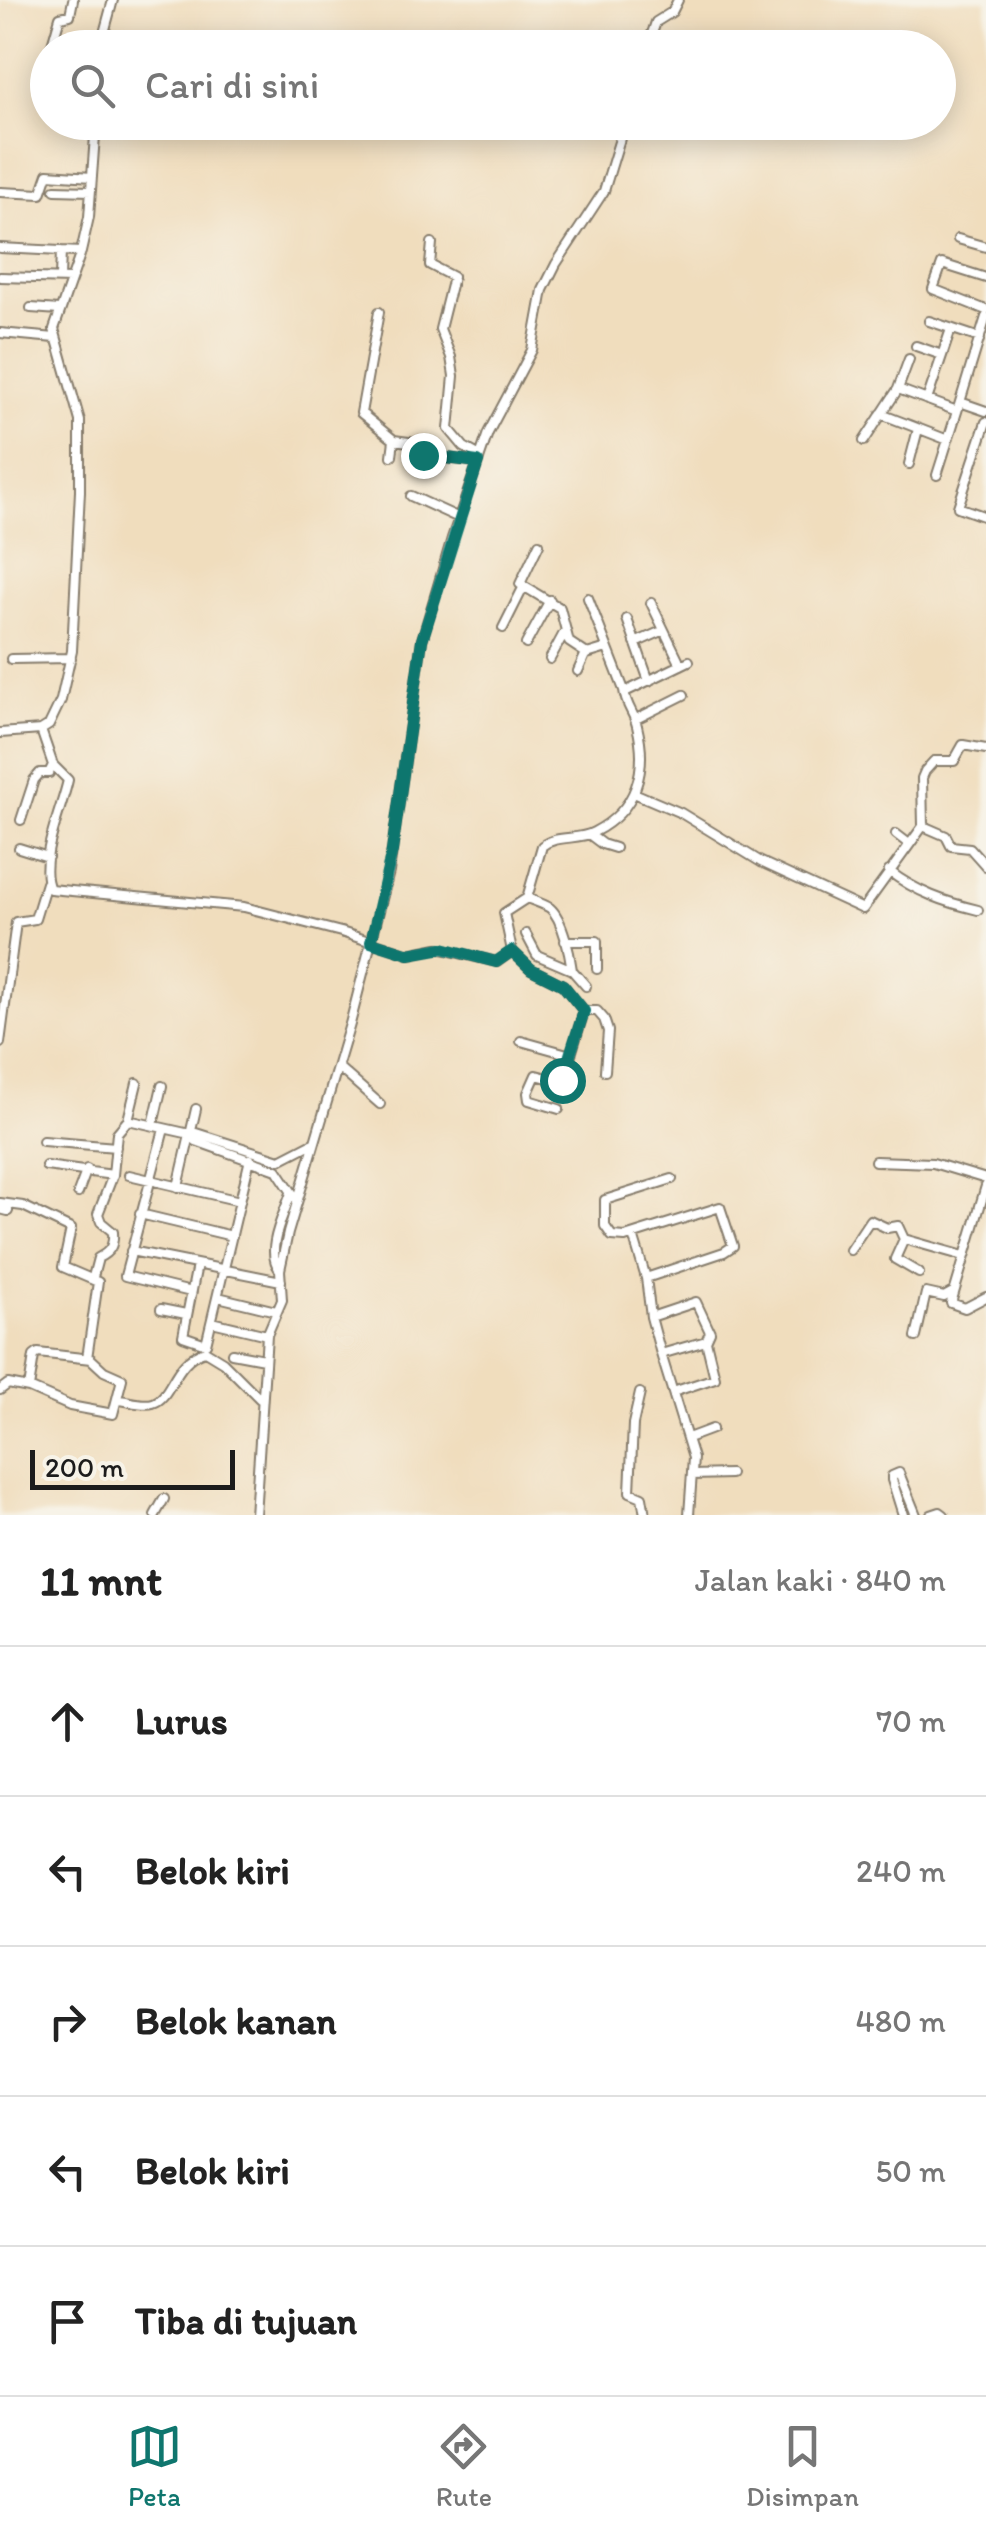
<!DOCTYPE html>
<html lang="id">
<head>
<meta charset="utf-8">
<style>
  body { margin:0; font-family:Itim,sans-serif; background:#f2f2f2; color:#222 }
  .scale { position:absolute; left:30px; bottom:25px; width:205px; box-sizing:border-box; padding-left:10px; border:5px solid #1c1c1c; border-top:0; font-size:28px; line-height:35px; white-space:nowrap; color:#1c1c1c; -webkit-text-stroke:8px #f7f3e8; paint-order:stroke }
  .stop { position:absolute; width:30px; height:30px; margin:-22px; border:8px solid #0f766e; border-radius:50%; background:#fff }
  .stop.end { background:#0f766e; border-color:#fff; box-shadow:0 2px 10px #0008 }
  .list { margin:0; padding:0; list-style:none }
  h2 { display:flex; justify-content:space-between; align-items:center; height:130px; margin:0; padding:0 40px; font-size:42px }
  h2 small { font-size:32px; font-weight:400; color:#767676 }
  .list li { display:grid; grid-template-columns:65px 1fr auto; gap:30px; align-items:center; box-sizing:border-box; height:150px; padding:0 40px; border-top:2px solid #e0e0e0 }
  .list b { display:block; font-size:38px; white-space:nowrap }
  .list em { font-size:32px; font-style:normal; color:#767676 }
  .icon { flex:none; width:55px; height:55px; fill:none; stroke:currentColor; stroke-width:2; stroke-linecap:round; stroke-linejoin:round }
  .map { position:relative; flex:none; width:986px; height:1515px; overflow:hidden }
  .search { position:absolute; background:#fff; box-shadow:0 5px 25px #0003; left:30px; right:30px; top:30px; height:110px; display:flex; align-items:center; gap:25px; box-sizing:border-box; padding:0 35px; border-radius:55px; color:#767676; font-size:38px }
  .sheet { height:880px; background:#fff }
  nav { display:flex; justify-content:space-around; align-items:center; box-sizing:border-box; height:140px; border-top:2px solid #e0e0e0; background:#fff; font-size:28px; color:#767676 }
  nav a { display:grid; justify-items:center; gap:5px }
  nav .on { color:#0f766e }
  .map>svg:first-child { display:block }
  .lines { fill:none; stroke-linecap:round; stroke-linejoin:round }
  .minor-casing { stroke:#867c6c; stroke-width:12 }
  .minor { stroke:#fff; stroke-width:8 }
  .route { stroke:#0f766e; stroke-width:12 }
</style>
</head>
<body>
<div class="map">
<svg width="986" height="1515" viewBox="0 0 986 1515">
  <rect width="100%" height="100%" fill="#f7f3e8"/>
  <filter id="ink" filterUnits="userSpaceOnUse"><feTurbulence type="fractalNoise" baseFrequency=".01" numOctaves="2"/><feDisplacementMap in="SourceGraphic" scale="20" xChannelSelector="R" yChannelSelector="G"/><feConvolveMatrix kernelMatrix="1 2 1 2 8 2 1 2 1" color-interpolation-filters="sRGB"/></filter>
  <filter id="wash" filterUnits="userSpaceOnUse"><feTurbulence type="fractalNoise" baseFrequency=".0048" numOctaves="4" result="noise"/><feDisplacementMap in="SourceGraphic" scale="40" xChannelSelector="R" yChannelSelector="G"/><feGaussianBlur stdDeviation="2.25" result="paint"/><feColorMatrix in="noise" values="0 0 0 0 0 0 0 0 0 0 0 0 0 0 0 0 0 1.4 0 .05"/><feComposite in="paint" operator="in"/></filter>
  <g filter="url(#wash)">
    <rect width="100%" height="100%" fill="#f0ddbd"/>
  </g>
  <g filter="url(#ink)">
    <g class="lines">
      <defs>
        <path id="minor" d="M 51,48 L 60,17 L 70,15 L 73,0
          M 100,48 L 113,0
          M 647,48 L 656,22 L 672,12 L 678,0
          M 44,69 L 48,58
          M 55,190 L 91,191
          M 0,192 L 41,194 L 48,174 L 92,177
          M 958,239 L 986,247
          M 432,243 L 430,265 L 453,277 L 440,329 L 451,357 L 454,376 L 449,429 L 464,447 L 480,456
          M 0,248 L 81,252
          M 0,277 L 71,279
          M 60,278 L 61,251
          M 986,278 L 942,264 L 933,289 L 986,310
          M 31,308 L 59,310
          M 379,312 L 361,413 L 394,440 L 423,444 L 423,455 L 478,462
          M 929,321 L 980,338
          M 0,333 L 55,338
          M 916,346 L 942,355
          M 898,389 L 909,359
          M 927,400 L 951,329
          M 960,402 L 986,317
          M 881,414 L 948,440
          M 986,422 L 958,507 L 986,517
          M 864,441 L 898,389 L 957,411
          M 392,456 L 394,440
          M 909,464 L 918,429
          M 937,475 L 960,402 L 986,411
          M 411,496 L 459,518
          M 539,544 L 520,584 L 560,608 L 569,642 L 587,654 L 607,648
          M 651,603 L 681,665
          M 627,619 L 649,681
          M 503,628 L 524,586
          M 635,643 L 662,631
          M 526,644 L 550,600
          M 11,659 L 71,658
          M 550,659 L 564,633
          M 578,671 L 586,653
          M 625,692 L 689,661
          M 636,719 L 684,695
          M 41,730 L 53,765 L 68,780 C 62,809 37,862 50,889 L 244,907 L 341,932 L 409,954 L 438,948 L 497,962 L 512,951 L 504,913 L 527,898 L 542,846 C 558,834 577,841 594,832 C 637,810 648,770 637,726 C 634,712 626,707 624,690 L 588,598
          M 41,730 L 49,725 L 61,700 L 72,651 L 80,491 L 80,421 L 54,329 L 81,252 L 89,217 L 96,122
          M 0,733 L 41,730
          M 634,793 L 681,813 L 761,862 L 863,909 L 923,826 L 922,778 L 925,771 L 934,761 L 954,761 L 963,745 L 986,749
          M 21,820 L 34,780 L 40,773 L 49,773 L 53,765
          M 923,826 L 946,836 L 951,846 L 970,848 L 986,866
          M 896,834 L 909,844
          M 590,835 L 602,844 L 615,848
          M 19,848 L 48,857
          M 889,871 C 916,892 945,902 978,910
          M 527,898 C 534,901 544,904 550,908 C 563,919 570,955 572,970
          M 526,934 L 537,955 L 572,970 L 586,986
          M 565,941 L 597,941 L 597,969
          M 512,951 L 531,969 L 563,985 L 584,1011
          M 584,1011 L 597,1011 L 604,1019 L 608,1031 L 605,1071
          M 521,1041 L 571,1055
          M 0,1043 L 16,922 L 35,919 L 46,883
          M 338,1067 L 380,1104
          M 559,1109 L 529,1100 L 528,1093 L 536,1075 L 559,1081 L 564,1078 L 584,1011
          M 128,1120 L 190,1134 L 196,1133 L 280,1160 L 311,1144
          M 153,1125 L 162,1086
          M 164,1129 L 125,1276 L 191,1292
          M 190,1134 L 196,1141 L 277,1170 L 297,1200
          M 43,1141 L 116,1147
          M 875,1161 L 933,1163 L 986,1179
          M 46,1166 L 113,1175
          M 129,1175 L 240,1201
          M 986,1186 L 951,1303 L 965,1308 L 986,1297
          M 178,1187 L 196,1109
          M 78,1193 L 87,1169
          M 0,1203 L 23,1206 L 71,1229 L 63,1267 L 98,1282 L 87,1358
          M 0,1209 L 8,1211
          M 140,1214 L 232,1236
          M 633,1235 L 646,1278 L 651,1317 L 661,1354 L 693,1458 L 689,1515
          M 904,1239 L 895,1259 L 919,1273
          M 850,1250 L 870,1220 L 887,1228 L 898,1226 L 904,1239 L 964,1256
          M 131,1251 L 281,1281
          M 197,1265 L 183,1336 L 206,1344 L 250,1159
          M 280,1270 C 264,1251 284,1215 291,1193
          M 93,1277 L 98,1258 C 110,1252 114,1246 113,1232 L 101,1222 L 98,1214 L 113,1175 L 117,1133 L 128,1120 L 137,1083
          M 646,1278 L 724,1252 L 733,1246 L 720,1207 L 625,1237 L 612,1236 L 605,1226 L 605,1200 L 672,1179
          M 218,1297 L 276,1311
          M 161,1309 L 186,1314
          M 651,1317 L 696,1302 L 710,1332 L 706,1341 L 715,1378 L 673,1392
          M 212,1322 L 267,1335
          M 916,1337 L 926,1293 L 944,1297 L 953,1292
          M 232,1353 L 264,1359
          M 661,1354 L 706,1341
          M 0,1390 L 8,1384 L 29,1388 L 34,1356 L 38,1353 L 91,1359 L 104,1371 L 122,1379 L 113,1414 L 70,1406 L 29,1388
          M 640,1393 L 633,1424 L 630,1492 L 642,1497 L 645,1515
          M 119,1400 C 129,1401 143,1406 153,1403 C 172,1398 174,1359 205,1351 L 223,1362 L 260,1399
          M 688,1438 L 712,1429
          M 692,1475 L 730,1474
          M 155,1515 L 164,1499
          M 255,1515 L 267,1335 L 282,1300 L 280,1270 L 288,1233 L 350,1024 L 389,872 L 422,640 L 452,538 L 488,433 L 532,350 L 543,290 L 556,264 L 604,191 L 625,122
          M 903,1515 L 892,1480 L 892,1476 L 899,1473 L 916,1515
          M 931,1515 L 940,1512 L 944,1515"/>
      </defs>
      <!-- minor casing -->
      <use href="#minor" class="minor-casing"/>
      <!-- minor -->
      <use href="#minor" class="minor"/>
    </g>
  </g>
  <g class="lines" filter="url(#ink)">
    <!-- route -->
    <path class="route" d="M 423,455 L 478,462 L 422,640 L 392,851 L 371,942 L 409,954 L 443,948 L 496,962 L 512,951 L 531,969 L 563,985 L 584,1011 L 562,1080"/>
  </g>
</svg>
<div class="scale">200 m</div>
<div class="stop" style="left:562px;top:1080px"></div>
<div class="stop end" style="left:423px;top:455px"></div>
<div class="search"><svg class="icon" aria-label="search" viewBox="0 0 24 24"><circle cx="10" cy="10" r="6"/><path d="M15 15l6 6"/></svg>Cari di sini</div>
</div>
<section class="sheet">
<h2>11 mnt<small>Jalan kaki · 840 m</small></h2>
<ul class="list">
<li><svg class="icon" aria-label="ahead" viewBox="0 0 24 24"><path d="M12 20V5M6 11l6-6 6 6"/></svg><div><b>Lurus</b></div><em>70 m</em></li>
<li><svg class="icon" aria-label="left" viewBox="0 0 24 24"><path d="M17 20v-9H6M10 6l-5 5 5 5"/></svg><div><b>Belok kiri</b></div><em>240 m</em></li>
<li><svg class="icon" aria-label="right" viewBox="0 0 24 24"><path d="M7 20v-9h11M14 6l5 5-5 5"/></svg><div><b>Belok kanan</b></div><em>480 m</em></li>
<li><svg class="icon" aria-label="left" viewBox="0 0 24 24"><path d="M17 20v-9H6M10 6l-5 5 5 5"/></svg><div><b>Belok kiri</b></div><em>50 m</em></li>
<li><svg class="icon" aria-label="arrive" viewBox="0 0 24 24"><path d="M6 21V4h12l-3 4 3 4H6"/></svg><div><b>Tiba di tujuan</b></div></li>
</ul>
</section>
<nav>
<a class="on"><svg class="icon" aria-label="map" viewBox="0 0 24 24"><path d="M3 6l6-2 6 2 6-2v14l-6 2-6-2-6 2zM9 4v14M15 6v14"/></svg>Peta</a>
<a><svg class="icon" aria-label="directions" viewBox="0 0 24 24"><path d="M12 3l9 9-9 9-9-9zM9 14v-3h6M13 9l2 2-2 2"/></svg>Rute</a>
<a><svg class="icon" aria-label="saved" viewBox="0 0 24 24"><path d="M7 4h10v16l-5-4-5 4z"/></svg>Disimpan</a>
</nav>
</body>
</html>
